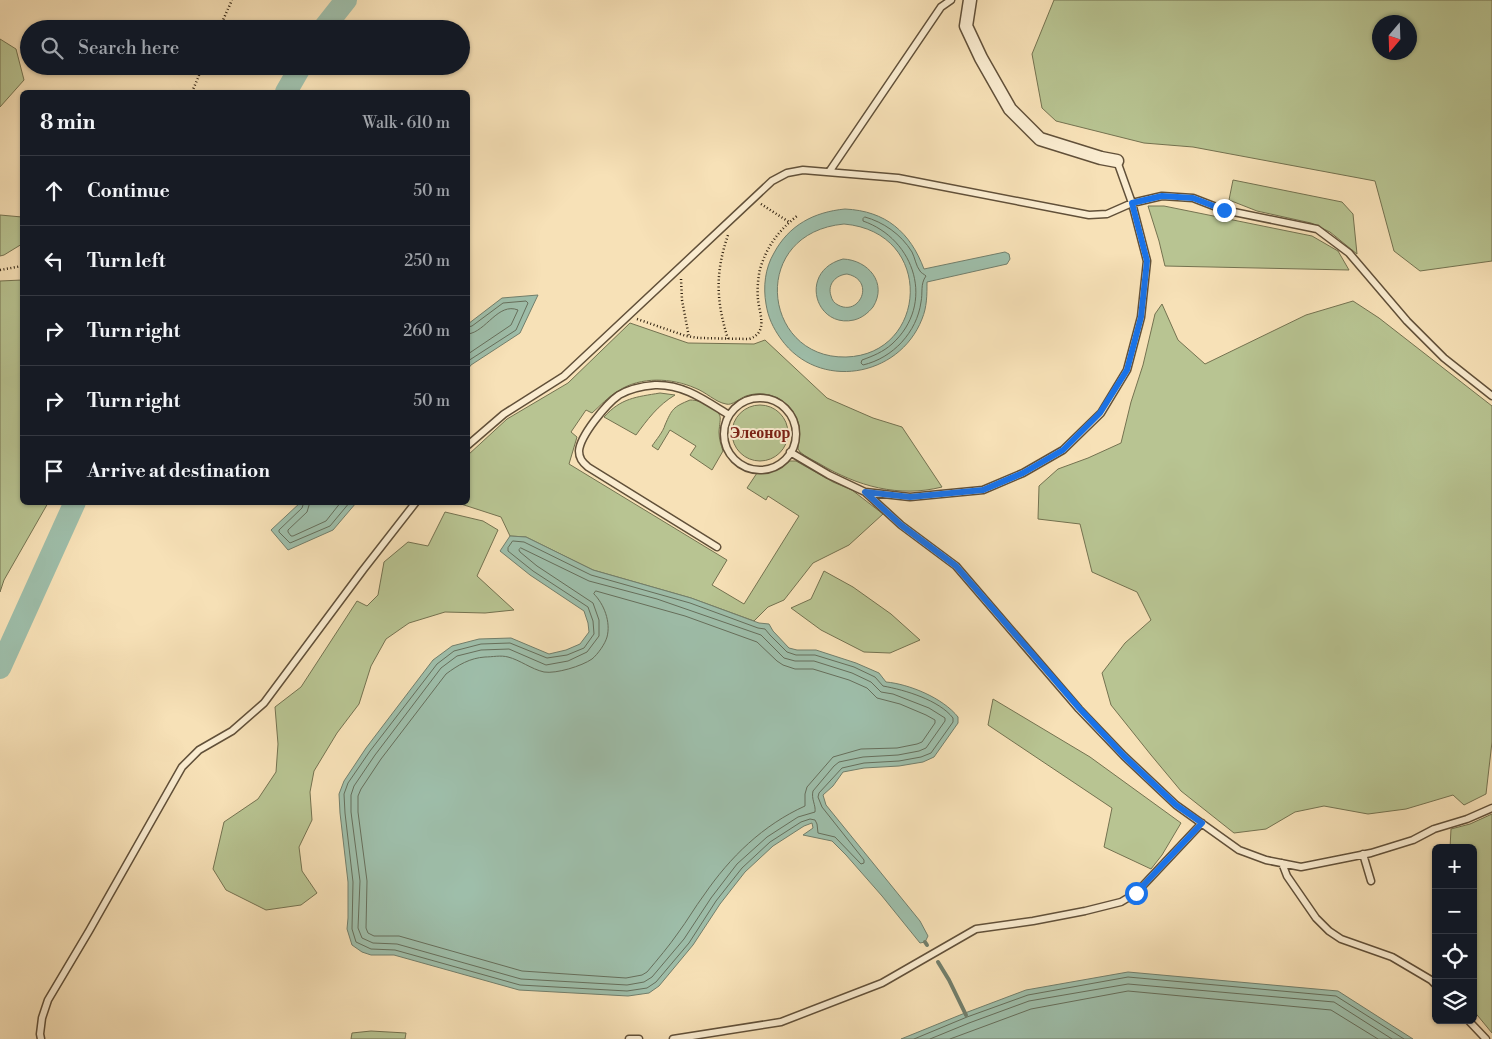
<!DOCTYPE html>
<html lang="en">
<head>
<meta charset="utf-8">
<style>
  body { margin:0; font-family:"Libre Bodoni",serif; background:#20242c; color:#f1f3f6 }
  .controls { position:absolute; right:15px; bottom:15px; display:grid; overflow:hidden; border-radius:8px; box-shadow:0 1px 4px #0004 }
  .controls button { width:45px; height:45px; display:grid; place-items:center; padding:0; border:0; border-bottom:1px solid #363941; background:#171b24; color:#f1f3f6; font:25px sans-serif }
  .compass { position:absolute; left:1372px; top:15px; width:45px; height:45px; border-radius:50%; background:#171b24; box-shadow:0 1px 4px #0004; rotate:199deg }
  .stop { position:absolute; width:15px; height:15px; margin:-11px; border:4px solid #1a73e8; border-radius:50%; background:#fff }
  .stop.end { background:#1a73e8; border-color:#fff; box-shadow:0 1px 5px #0008 }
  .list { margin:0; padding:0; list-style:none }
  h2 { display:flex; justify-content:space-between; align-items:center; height:65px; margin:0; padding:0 20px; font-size:21px }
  h2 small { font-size:16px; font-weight:400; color:#9ea1a6 }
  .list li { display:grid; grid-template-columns:32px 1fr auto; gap:15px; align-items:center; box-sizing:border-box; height:70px; padding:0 20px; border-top:1px solid #363941 }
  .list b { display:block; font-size:19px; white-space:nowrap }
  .list em { font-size:16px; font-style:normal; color:#9ea1a6 }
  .icon { flex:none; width:28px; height:28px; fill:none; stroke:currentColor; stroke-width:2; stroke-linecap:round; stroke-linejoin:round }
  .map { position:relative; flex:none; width:1492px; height:1039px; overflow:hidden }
  .search { position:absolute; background:#171b24; box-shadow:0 1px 4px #0004; left:20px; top:20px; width:450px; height:55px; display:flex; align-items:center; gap:12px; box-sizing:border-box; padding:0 18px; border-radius:28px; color:#9ea1a6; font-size:19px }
  .panel { position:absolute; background:#171b24; box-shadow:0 1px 4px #0004; left:20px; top:90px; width:450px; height:415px; border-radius:8px }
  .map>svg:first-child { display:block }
  .green { fill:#b8c492; stroke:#747250; fill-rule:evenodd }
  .water { fill:#9ebeaa; stroke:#727f6c; fill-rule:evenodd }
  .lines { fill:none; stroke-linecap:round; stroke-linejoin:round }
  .shore { stroke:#666f5c; stroke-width:1 }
  .stream { stroke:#727f6c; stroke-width:4 }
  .river { stroke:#9ebeaa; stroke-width:22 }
  .lane-casing { stroke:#615039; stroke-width:9 }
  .street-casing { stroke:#615039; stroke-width:15 }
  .path { stroke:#2f200f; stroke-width:2.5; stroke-dasharray:1 2.5; stroke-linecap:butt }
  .lane { stroke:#faecd0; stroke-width:6 }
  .street { stroke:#faecd0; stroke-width:12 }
  .route { stroke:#1a73e8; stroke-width:6 }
  .labels { text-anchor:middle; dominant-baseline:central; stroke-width:4; stroke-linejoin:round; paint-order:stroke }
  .neighbourhood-label { font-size:16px; font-weight:bold; fill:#7a1f14; stroke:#faecd0 }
</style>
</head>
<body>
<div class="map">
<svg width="1492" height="1039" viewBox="0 0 1492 1039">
  <rect width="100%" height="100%" fill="#f7e1b7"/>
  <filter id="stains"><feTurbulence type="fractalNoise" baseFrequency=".004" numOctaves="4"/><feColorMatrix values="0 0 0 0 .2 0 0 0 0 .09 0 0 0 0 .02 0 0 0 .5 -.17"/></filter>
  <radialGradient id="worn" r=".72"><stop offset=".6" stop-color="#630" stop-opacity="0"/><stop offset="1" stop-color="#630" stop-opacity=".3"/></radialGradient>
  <!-- green -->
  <path class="green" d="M 1054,0 L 1492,0 L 1492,261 L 1420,271 L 1394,251 L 1375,181 L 1193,147 L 1144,143 L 1056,121 L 1042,108 L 1032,54 ZM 1380,22 L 1410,22 L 1410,52 L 1380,52 Z
    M 0,39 L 16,49 L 24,80 L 0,107 Z
    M 1233,180 L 1342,202 L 1353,214 L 1357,254 L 1330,232 L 1311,223 L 1257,211 L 1229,200 Z
    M 1148,206 L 1164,206 L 1312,236 L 1338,251 L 1349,270 L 1165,266 L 1159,241 Z
    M 0,215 L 22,217 L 22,244 L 4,255 L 0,256 Z
    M 22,280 L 22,502 L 48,503 L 4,580 L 0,592 L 0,281 Z
    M 1353,301 L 1379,318 L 1492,406 L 1492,742 L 1486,794 L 1464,805 L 1453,795 L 1406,809 L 1368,814 L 1324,806 L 1295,812 L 1266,829 L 1234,833 L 1181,791 L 1151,755 L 1111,705 L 1102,673 L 1125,643 L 1151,620 L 1137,592 L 1092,572 L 1080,524 L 1038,519 L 1039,486 L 1058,469 L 1088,458 L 1121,443 L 1131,402 L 1143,365 L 1155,314 L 1162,304 L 1178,340 L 1205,364 L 1306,315 Z
    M 630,323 L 688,343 L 754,344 L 765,340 L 827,398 L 873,418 L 902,427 L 942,487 C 899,498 857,486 820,464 C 813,460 806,457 800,452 L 798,449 C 798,441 800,434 799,426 C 794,402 769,388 746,396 C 740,398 732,406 726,404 C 715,402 706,392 695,388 C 672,378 641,376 618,391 C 609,396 600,406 592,413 L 586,410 L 571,432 L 577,437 L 569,464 L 727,560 L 712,585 L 744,604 L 799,516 L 768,496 L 766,500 L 747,488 L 757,473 C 770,474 780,468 789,461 L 796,461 L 833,482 L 852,490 L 883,514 L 849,545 L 813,563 L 784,600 L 768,607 L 754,621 L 691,598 L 593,570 L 526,537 L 510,536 L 501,517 L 461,504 L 440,503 L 468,502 L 468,455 L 507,419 L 568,383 Z
    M 660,393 L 675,395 C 658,405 647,420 636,435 L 604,417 C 621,398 636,397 660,393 Z
    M 690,400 C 697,400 702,402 709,406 C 724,415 720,416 719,432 C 719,439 721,445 723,451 L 712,470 L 690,455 L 696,446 L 670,430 L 658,450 L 652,446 C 656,440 663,432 665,425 C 672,409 673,407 690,400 Z
    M732 433a28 28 0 1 1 56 0a28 28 0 1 1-56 0Z
    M 445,512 L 483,521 L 498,530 L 477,576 L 514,610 L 485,613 L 445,612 L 409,623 L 386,639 L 371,666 L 359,704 L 337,733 L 314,771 L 310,792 L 312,820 L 299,847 L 302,871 L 317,893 L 301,905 L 266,910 L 226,890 L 213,869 L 224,822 L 258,799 L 276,772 L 278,744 L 275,707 L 301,687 L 357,601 L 367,606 L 378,595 L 384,562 L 408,542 L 428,546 Z
    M 824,571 L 853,587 L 891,614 L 920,640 L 890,653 L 864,652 L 821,630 L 791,608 L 811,599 Z
    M 993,699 L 1090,757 L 1181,823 L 1162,855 L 1151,869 L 1104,847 L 1112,808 L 988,725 Z
    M 1492,814 L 1492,1033 L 1473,1010 L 1473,848 L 1450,848 L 1451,829 L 1470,824 Z
    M 371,1031 L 406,1033 L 405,1039 L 351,1039 L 352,1033 Z"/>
  <!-- water -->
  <path class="water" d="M 845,209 C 886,211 910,232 924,269 L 1005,252 L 1009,254 L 1010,259 L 1007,264 L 927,282 C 927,295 927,307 922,319 C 899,378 818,391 781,339 C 773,328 768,317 766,304 C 763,287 765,268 774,253 C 789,225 814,212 845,209 ZM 844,224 C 936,232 928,355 846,357 C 762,359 748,233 844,224 Z
    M 843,259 C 868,260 888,283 873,307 C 868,313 862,318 854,320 C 815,329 798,271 843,259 ZM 847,274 C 876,280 860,317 838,305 C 834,303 832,300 831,296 C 827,284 836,275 847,274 Z
    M 538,295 L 520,333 L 471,365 L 468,369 L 468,324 L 502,298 Z
    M 301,502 L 356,502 L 356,503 L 333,530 L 288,550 L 271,530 Z
    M 510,536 L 526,537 L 593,570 L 691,598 L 759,623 L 769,624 L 773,631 L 789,648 L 797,650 L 816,650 L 856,663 L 879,673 L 886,682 C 909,684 943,698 958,717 L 958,723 L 934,757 L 923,762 L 899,766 L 864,768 L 843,772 L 833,786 L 823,795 L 826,805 L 920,921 L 928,936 L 925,942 L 920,943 L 882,896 L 846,855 L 832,841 L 803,835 L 813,828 L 812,823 L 804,826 L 773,846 L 745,872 L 720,904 L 693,945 L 659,986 L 649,993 L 628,996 L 519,990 L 394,955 L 371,955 L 362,952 L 352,945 L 347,929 L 348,918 L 348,882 L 340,813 L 339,794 L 344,781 L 366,748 L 433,660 L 452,646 L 479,639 L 511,638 L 549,654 L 566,650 L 580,644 L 589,632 L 588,623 L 584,611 L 530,575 L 500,551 Z
    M 1128,972 L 1338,991 L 1413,1039 L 901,1039 L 965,1013 L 1026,990 Z"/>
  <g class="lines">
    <!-- shore -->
    <path class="shore" d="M 865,217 C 883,222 901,234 912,252 C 915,258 916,266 920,271 C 921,273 924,274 926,276 C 920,284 923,293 921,302 C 917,332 893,358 863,365 L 861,363 L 862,360 C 873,356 883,352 892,344 C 936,304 915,239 863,221 L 863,219 Z
      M 468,327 L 472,326 L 503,303 L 526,301 L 528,303 L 516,330 L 468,361
      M 468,334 C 486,332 498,302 518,310 L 511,325 L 468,354
      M 304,502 L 302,508 L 279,530 L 279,532 L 290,543 L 330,526 L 350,502
      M 310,502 L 307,512 L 288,530 L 288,532 L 291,536 L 293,536 L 326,521 L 341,502
      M 513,541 L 524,542 L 591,575 L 690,603 L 758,628 L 765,629 L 770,635 L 787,652 L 796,655 L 815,655 L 854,667 L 875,677 L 883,686 C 905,690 939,700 953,718 L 953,722 L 931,753 L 921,757 L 899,761 L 864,763 L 842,768 L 819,793 L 818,797 L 822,807 L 864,860 L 864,863 L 861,864 L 835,837 L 818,833 L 817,824 L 815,820 L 810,819 L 801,822 L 770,842 L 742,868 L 716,901 L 689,943 L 656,982 L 647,988 L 627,991 L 520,985 L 395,950 L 371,949 L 356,942 L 352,929 L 353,882 L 345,813 L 344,794 L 348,783 L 370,751 L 437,664 L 454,651 L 481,644 L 510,643 L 547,658 L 567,655 L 584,648 L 594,634 L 593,621 L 588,607 L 533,571 L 508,551 L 508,548 Z
      M 521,548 L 589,581 L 657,599 L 761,635 L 784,658 L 795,661 L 814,661 L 852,673 L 871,682 L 881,692 L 893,694 L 929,708 L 945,718 L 945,721 L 926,748 L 919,751 L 898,755 L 863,757 L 839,762 L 834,766 L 813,791 C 811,799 816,805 815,812 L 798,817 L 767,837 L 737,864 L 711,898 L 684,939 L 652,977 L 644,982 L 627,985 L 521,979 L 397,944 L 373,943 L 362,938 L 358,928 L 360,881 L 351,812 L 351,795 L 354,786 L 375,755 L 441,668 L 457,656 L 481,650 L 509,649 L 546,665 L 568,661 L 587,652 L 599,636 L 599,620 L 593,603 L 537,566 L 520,552 L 519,550 Z
      M 596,591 L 685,616 L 757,642 L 777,661 L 783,665 L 795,669 L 813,669 L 849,680 L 867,688 L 877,698 L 900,704 L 926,715 L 935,720 L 935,723 L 922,742 L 917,744 L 897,748 L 861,749 L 833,757 L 807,787 L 805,794 L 805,806 C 763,825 730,857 704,895 C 695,907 687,921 678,933 C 669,946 658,959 647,972 L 642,975 L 626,978 L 522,971 L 399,936 L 374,936 L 368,933 L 366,928 L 367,881 L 358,812 L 358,796 L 361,789 L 381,759 L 446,674 C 458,665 470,658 485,657 C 492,657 501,655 508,657 C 520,660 531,669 544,672 C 556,674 582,666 592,659 C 598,654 605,644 607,637 C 611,622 604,604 594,594 Z
      M 914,1039 L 967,1017 L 1028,995 L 1128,977 L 1336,996 L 1404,1039
      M 930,1039 L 969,1023 L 1029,1001 L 1128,984 L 1334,1002 L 1392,1039
      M 950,1039 L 1031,1009 L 1128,991 L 1331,1010 L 1378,1039"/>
    <!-- stream -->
    <path class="stream" d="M 925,942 L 927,945
      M 938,962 L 949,980 L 966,1015"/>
    <!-- river -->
    <path class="river" d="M 323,29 L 346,0
      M 286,92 L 301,66
      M 0,668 L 75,502"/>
    <defs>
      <path id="lane" d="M 829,172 L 941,7 L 951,0
        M724 434a36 36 0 1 1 72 0a36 36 0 1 1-72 0Z
        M 468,445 L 504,414 L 564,376 L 772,181 L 787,173 L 803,170 L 898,178 L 1089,215 L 1107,214 L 1132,203 L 1162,196 L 1193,198 L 1224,210 L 1317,229 L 1349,253 L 1407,321 L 1444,358 L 1492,396
        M 790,452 L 829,475 L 865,492 L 901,525 L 956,566 L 1079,709 L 1124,756 L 1176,805 L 1239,850 L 1266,860 L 1301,867 L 1371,853 L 1413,840 L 1434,829 L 1467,819 L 1492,808
        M 865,492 L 910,497 L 983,490 L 1023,473 L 1063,450 L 1101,413 L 1127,370 L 1141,317 L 1147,261 L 1132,203 L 1117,161
        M 717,547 L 588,467 C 582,462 579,458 579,451 C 580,436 606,404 619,395 C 629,389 643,386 655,385 C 684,384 706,401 729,415
        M 1363,854 L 1371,881
        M 1282,863 L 1287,876 L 1316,918 L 1329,931 L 1341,939 L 1392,957 L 1431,980 L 1436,985
        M 1468,1020 L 1486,1039
        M 41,1039 L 40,1034 L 42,1018 L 48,1000 L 89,931 L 182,767 L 199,750 L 232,731 L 264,703 L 363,570 L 416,502
        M 629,1039 L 639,1039
        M 673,1039 L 781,1022 L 882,983 L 976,929 L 1033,921 L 1085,911 L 1121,902 L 1136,893 L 1202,823"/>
      <path id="street" d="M 970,0 L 966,26 L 981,58 L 1010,109 L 1040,139 L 1101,158 L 1117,161"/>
    </defs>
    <!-- lane casing -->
    <use href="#lane" class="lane-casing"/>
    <!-- street casing -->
    <use href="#street" class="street-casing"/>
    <!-- path -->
    <path class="path" d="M 219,29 L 232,0
      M 192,92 L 203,66
      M 761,204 L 789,222
      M 0,270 L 22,266
      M 681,279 L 682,300 L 689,337
      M 637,319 L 686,336 L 699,338 L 749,339 C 768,333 760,315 758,300 C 757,290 758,278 760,269 C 767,246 779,230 797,216
      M 728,339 C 716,301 715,273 728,235"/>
    <!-- lane -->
    <use href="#lane" class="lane"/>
    <!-- street -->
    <use href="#street" class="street"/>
  </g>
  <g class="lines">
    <!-- route -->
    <path class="route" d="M 1136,893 L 1202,823 L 1176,805 L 1124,756 L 1079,708 L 956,566 L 901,525 L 865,492 L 910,497 L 983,490 L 1023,473 L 1063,450 L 1100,413 L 1127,370 L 1141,317 L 1147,261 L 1132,203 L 1162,196 L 1193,198 L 1224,210"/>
  </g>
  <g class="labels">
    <!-- neighbourhood labels -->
    <g class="neighbourhood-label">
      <text x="760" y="433">Элеонор</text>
    </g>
  </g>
  <rect width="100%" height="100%" filter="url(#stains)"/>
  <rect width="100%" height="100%" fill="url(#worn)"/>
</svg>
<div class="controls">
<button>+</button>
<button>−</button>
<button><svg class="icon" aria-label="locate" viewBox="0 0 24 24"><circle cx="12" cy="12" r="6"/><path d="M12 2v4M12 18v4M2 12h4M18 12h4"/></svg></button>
<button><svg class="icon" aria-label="layers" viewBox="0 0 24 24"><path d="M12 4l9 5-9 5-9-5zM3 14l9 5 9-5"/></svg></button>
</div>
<svg class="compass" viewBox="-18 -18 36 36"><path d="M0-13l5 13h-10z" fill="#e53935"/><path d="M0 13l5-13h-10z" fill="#9ea1a6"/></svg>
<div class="stop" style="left:1136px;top:893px"></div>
<div class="stop end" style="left:1224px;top:210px"></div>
<div class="search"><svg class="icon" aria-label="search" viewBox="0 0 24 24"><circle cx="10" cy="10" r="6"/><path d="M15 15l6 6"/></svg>Search here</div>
<section class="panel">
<h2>8 min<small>Walk · 610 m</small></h2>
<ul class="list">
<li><svg class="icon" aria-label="ahead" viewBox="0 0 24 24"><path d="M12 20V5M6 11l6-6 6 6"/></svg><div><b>Continue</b></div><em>50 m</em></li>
<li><svg class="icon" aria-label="left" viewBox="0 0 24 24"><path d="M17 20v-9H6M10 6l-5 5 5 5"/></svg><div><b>Turn left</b></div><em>250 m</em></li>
<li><svg class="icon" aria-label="right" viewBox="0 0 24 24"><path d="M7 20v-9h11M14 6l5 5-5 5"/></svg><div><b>Turn right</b></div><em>260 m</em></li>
<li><svg class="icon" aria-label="right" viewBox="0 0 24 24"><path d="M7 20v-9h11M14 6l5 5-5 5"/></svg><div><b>Turn right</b></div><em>50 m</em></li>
<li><svg class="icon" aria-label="arrive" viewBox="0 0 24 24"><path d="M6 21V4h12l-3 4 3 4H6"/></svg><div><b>Arrive at destination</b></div></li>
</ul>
</section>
</div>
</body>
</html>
